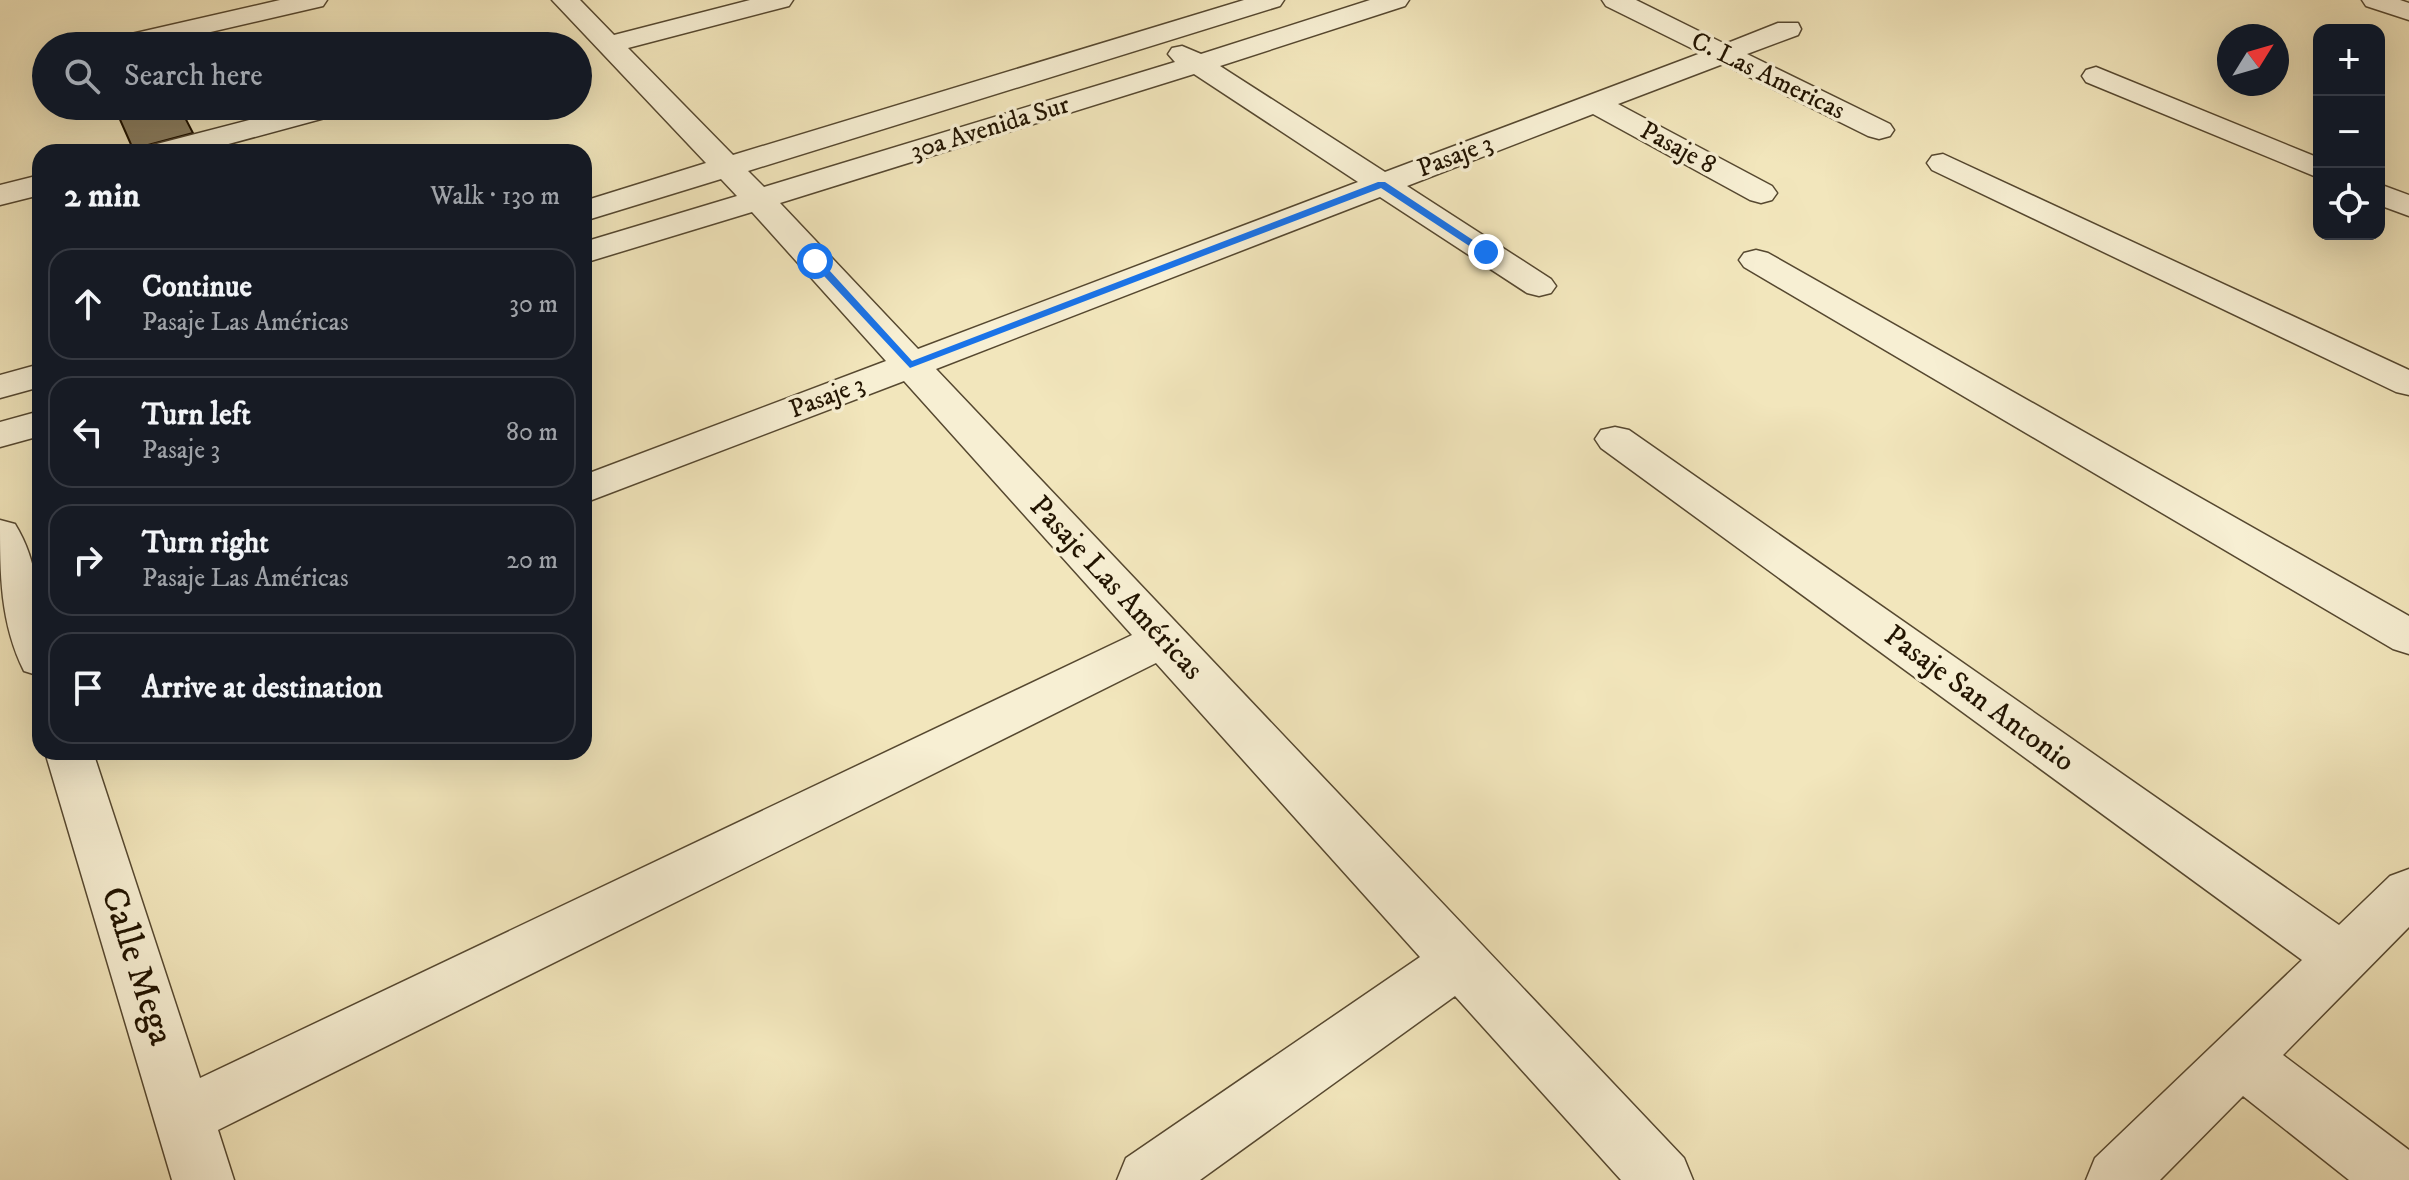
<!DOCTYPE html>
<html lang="en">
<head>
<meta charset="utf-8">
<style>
  body { margin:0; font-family:"IM FELL DW Pica",serif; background:#242831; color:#f1f3f6 }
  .controls { position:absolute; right:24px; top:24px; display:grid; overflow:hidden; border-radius:16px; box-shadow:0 8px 32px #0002 }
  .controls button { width:72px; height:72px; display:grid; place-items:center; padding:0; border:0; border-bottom:2px solid #363941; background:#171b24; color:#f1f3f6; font:40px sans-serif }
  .compass { position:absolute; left:2217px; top:24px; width:72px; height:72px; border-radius:50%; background:#171b24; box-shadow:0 8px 32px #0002; rotate:53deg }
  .stop { position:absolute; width:24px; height:24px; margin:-18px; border:6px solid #1a73e8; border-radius:50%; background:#fff }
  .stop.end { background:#1a73e8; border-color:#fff; box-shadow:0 2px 8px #0008 }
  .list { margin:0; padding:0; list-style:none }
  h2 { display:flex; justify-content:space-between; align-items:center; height:104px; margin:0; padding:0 32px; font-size:34px }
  h2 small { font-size:26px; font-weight:400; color:#9ea1a6 }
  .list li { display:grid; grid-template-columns:52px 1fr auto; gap:24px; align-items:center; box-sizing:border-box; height:112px; margin:0 16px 16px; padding:0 16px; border:2px solid #363941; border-radius:24px }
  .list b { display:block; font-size:30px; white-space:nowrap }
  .list p { margin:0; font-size:26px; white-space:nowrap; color:#9ea1a6 }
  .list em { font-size:26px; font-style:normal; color:#9ea1a6 }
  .icon { flex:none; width:44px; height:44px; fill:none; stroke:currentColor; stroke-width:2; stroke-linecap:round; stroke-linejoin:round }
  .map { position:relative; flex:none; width:2409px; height:1180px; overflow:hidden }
  .search { position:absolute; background:#171b24; box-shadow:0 8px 32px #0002; left:32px; top:32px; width:560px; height:88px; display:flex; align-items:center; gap:20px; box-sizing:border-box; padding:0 28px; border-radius:44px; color:#9ea1a6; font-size:30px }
  .panel { position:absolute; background:#171b24; box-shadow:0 8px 32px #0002; left:32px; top:144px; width:560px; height:616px; border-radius:24px }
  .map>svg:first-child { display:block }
  .building { fill:#8e8162; stroke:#221401; stroke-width:2 }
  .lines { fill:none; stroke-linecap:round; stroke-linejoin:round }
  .minor-casing { stroke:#564830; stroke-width:3 }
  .minor { fill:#f7efd3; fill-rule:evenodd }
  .route { fill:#1a73e8 }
  .labels { text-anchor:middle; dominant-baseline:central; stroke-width:7; stroke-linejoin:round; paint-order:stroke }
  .far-street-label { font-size:26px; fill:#221401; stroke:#f7efd3 }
  .street-label { font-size:30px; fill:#221401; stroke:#f7efd3 }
  .near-street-label { font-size:36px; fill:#221401; stroke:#f7efd3 }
</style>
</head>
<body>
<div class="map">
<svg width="2409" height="1180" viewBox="0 0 2409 1180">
  <rect width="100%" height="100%" fill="#f2e6bc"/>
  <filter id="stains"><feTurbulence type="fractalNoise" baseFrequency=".0025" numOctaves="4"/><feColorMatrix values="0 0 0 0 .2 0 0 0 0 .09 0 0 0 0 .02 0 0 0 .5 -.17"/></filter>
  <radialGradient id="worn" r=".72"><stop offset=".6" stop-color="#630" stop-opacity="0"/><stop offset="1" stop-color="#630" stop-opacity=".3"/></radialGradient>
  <!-- building -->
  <path class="building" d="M 114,106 L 179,106 L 193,133 L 133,149 Z"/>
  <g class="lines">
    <defs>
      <path id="minor" d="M 280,0 L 327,0 L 323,6 L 150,46 L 101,46 L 105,40 Z
        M 552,0 L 580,0 L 614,35 L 750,0 L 793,0 L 789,6 L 628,48 L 733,155 L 1244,0 L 1284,0 L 1280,6 L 748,171 L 764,187 L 1175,62 L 1168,54 L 1172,48 L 1182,46 L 1201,54 L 1370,0 L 1409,0 L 1405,6 L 1220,66 L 1385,172 L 1701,53 L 1606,6 L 1602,0 L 1636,0 L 1725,44 L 1778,23 L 1798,23 L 1801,29 L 1798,35 L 1747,54 L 1890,124 L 1894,130 L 1890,136 L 1879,139 L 1868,136 L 1723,64 L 1618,104 L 1772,186 L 1777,193 L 1772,200 L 1761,203 L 1750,200 L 1593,114 L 1407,186 L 1551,279 L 1556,286 L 1551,293 L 1539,296 L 1527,293 L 1380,197 L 936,369 L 1684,1158 L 1693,1180 L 1621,1180 L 1455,996 L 1200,1180 L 1117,1180 L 1126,1158 L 1420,957 L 1156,663 L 218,1130 L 234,1180 L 172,1180 L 45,752 L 93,752 L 200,1078 L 1132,635 L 904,381 L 584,503 L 584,475 L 886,361 L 752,212 L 584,263 L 584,242 L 737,196 L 721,179 L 584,221 L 584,201 L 706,163 ZM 1194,74 L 1358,182 L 918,349 L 780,203 Z
        M 2362,0 L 2400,0 L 2409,3 L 2409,20 L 2366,6 Z
        M 2096,67 L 2319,158 L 2319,178 L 2086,82 L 2082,76 L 2086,70 Z
        M 303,106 L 352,106 L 347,112 L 199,152 L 149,152 L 153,145 Z
        M 1943,154 L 2409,370 L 2409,395 L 2396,392 L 1932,170 L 1927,163 L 1932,156 Z
        M 40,175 L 40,195 L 0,205 L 0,185 Z
        M 2379,184 L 2409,195 L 2409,216 L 2379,205 Z
        M 1756,250 L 1768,253 L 2409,616 L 2409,654 L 2393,649 L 1744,267 L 1739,260 L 1744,253 Z
        M 40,364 L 40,387 L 0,398 L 0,375 Z
        M 40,411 L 40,436 L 0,447 L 0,422 Z
        M 1615,427 L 1629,430 L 2339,925 L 2390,876 L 2409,869 L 2409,927 L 2283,1055 L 2409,1150 L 2409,1180 L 2349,1180 L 2243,1096 L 2160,1180 L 2086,1180 L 2095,1158 L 2302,960 L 1601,448 L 1595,439 L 1601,430 Z
        M 0,520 L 15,524 C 44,571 40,623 40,676 L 24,671 C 0,623 0,573 0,520 Z"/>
    </defs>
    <!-- minor casing -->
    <use href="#minor" class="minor-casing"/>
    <!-- minor -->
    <use href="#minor" class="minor"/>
  </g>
  <!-- route -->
  <path class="route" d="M 1378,182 L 1385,182 L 1491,252 L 1483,255 L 1381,188 L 910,368 L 810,261 L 819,259 L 912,361 Z"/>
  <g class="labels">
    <!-- far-street labels -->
    <g class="far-street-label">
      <text transform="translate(1768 76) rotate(26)">C. Las Americas</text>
      <text transform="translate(990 128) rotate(-17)">30a Avenida Sur</text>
      <text transform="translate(1678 148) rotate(28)">Pasaje 8</text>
      <text transform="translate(1455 156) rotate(-21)">Pasaje 3</text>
      <text transform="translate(827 397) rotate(-21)">Pasaje 3</text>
    </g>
    <!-- street labels -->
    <g class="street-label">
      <text transform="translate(1116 588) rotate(47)">Pasaje Las Américas</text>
      <text transform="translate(1979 699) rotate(36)">Pasaje San Antonio</text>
    </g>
    <!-- near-street labels -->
    <g class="near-street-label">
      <text transform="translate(137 966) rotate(72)">Calle Mega</text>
    </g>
  </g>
  <rect width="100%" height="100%" filter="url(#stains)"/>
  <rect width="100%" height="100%" fill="url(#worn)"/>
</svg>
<div class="controls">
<button>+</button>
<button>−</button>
<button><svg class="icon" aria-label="locate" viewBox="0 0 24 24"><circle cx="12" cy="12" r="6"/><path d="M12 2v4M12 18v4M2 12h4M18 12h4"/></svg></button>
</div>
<svg class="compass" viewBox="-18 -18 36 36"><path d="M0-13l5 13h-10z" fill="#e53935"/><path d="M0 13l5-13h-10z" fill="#9ea1a6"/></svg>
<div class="stop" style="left:815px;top:261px"></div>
<div class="stop end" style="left:1486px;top:252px"></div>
<div class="search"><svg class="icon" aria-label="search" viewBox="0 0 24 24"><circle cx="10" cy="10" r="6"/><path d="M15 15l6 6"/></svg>Search here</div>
<section class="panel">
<h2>2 min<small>Walk · 130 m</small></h2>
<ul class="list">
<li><svg class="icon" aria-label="ahead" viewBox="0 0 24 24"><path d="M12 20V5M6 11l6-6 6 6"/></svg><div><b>Continue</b><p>Pasaje Las Américas</p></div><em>30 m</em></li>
<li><svg class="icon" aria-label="left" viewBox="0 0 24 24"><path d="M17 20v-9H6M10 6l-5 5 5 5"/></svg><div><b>Turn left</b><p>Pasaje 3</p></div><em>80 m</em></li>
<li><svg class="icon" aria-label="right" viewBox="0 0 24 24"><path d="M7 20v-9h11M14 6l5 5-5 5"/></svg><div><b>Turn right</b><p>Pasaje Las Américas</p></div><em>20 m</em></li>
<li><svg class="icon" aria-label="arrive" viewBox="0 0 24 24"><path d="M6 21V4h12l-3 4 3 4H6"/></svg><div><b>Arrive at destination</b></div></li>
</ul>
</section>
</div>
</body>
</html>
